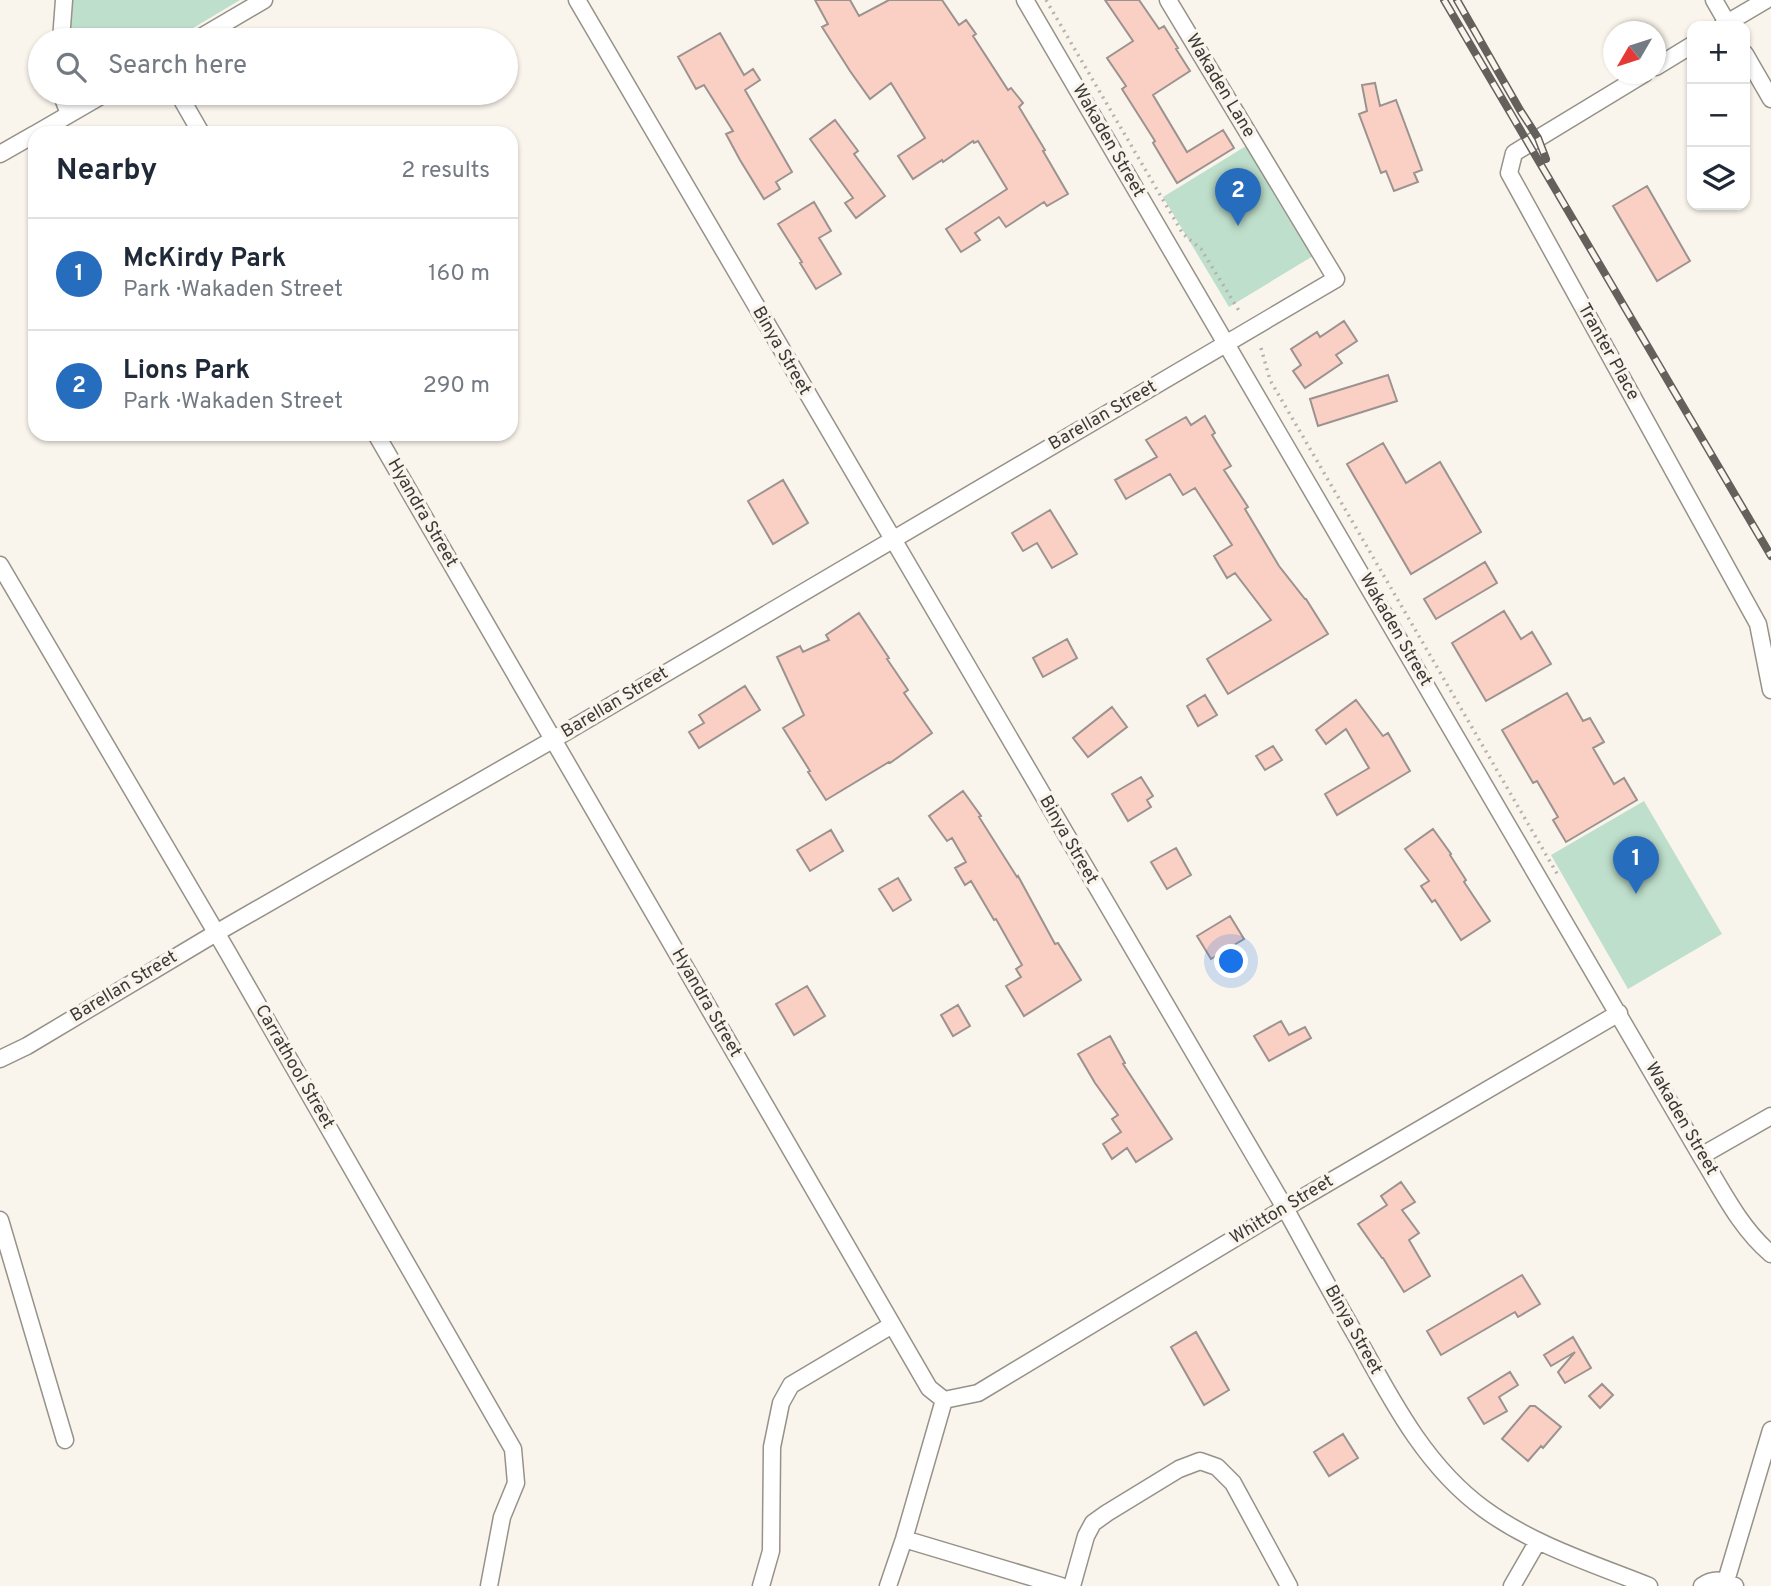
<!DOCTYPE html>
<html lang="en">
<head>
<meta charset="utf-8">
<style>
  body { margin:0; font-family:Overpass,sans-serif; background:#f6f6f7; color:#1f2937 }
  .controls { position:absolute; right:21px; top:21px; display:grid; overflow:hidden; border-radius:14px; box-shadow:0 2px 5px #0004 }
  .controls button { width:63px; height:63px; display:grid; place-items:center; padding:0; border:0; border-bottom:2px solid #e0e1e3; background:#fff; color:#1f2937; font:35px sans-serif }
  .compass { position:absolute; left:1603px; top:21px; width:63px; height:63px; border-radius:50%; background:#fff; box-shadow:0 2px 5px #0004; rotate:231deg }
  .you { position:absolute; left:1232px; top:962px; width:24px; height:24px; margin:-18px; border:5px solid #fff; border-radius:50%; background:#1a73e8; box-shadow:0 0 0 10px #1a73e833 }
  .badge { display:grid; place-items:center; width:46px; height:46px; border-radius:50%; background:#266dbd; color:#fff; font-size:23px; font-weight:700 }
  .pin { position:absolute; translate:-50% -58px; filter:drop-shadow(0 2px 4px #0008) }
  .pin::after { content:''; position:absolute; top:37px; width:24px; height:21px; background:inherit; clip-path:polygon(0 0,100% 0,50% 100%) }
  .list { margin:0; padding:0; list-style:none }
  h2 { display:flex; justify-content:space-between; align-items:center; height:91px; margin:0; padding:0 28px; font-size:30px }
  h2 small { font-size:23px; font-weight:400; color:#747a83 }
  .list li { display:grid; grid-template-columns:46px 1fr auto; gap:21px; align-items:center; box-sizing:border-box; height:112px; padding:0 28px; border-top:2px solid #e0e1e3 }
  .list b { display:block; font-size:26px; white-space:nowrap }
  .list p { margin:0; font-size:23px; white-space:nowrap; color:#747a83 }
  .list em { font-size:23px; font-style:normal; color:#747a83 }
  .icon { flex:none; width:38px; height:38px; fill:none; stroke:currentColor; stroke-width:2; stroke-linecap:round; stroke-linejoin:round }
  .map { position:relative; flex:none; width:1771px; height:1586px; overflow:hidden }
  .search { position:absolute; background:#fff; box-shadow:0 2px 5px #0004; left:28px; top:28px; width:490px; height:77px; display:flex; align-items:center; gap:18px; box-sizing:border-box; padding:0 24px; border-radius:38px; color:#747a83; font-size:26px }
  .panel { position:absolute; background:#fff; box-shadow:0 2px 5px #0004; left:28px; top:126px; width:490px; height:315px; border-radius:21px }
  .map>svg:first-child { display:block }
  .green { fill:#bedfcb }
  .building { fill:#fad0c4; stroke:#9c928f; stroke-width:2 }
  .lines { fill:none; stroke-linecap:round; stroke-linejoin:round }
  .minor-casing { stroke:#969289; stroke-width:19 }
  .path { stroke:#b6b2ab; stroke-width:3.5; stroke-dasharray:2 5; stroke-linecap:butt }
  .minor { stroke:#fff; stroke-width:16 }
  .rail-casing { stroke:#64615d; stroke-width:8 }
  .rail { stroke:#faf5ec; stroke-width:5; stroke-dasharray:16; stroke-linecap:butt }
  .labels { text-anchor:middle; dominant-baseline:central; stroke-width:7; stroke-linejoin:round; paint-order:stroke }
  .street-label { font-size:18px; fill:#3c3a37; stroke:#faf5ec }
</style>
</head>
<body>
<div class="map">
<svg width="1771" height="1586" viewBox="0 0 1771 1586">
  <rect width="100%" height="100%" fill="#faf5ec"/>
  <!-- green -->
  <path class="green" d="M 69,0 L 240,0 L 173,40 L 67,40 Z
    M 1246,146 L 1313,256 L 1229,307 L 1163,197 Z
    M 1644,801 L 1722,934 L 1628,989 L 1551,855 Z"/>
  <!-- building -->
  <path class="building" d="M 815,0 L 850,0 L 859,16 L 889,0 L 942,0 L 959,25 L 966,20 L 976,34 L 973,36 L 1008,90 L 1011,88 L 1023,103 L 1019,107 L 1045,150 L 1043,151 L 1068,194 L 1047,206 L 1044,202 L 1006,227 L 999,217 L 975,233 L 980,240 L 961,252 L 946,229 L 1007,189 L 978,141 L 974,143 L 973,141 L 943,162 L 942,160 L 913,179 L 898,156 L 925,138 L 891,83 L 870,99 L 850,71 L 822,27 L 828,24 Z
    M 1105,0 L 1139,0 L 1159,29 L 1164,26 L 1178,48 L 1176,49 L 1190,71 L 1153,95 L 1187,152 L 1223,130 L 1234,148 L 1177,183 L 1153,143 L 1155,141 L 1122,89 L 1126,86 L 1107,58 L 1133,41 Z
    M 720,33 L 744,75 L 753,69 L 760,80 L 745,90 L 792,172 L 776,182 L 780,189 L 764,199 L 740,160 L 726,134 L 733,131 L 704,85 L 696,89 L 678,57 Z
    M 1375,83 L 1380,106 L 1396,100 L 1422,170 L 1414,173 L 1418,182 L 1394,191 L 1386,171 L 1381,173 L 1359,114 L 1367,111 L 1362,85 Z
    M 835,120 L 858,151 L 854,154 L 885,196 L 856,218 L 845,203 L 853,198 L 810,139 Z
    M 1647,186 L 1690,261 L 1657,281 L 1613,206 Z
    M 814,202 L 831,231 L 819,238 L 841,274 L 816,289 L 800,263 L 802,262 L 778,224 Z
    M 1344,321 L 1357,341 L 1336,355 L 1342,363 L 1305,388 L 1293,371 L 1301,365 L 1291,349 L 1317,332 L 1320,337 Z
    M 1388,375 L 1397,401 L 1318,426 L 1310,399 Z
    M 1205,416 L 1215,433 L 1212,435 L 1231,466 L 1224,470 L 1248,507 L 1245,509 L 1279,566 L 1305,599 L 1306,599 L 1328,634 L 1228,694 L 1207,659 L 1271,620 L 1235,573 L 1227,578 L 1214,556 L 1232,545 L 1195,488 L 1183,495 L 1170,474 L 1126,499 L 1115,480 L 1157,457 L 1146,440 L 1186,417 L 1191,425 Z
    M 1383,443 L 1406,483 L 1440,462 L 1481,532 L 1411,574 L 1347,464 Z
    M 783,480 L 808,523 L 773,544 L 748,501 Z
    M 1050,510 L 1077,554 L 1052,568 L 1037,543 L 1023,551 L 1012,533 Z
    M 1485,562 L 1497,583 L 1436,619 L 1424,599 Z
    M 1504,611 L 1521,639 L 1532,632 L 1551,664 L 1486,701 L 1452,643 Z
    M 859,613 L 889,658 L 887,659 L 908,690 L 904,693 L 932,733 L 890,763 L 889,762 L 826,800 L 808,772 L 810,771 L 783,728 L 804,715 L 777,657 L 800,646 L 803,652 L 829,640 L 826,635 Z
    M 1067,639 L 1077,658 L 1043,677 L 1033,658 Z
    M 745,686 L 760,710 L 699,748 L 689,732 L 704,723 L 699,715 Z
    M 1567,693 L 1583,721 L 1590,718 L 1604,742 L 1593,748 L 1614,784 L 1624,778 L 1637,800 L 1566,842 L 1553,820 L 1558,817 L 1537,781 L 1533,783 L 1502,730 Z
    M 1205,695 L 1217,715 L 1198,726 L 1187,706 Z
    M 1356,700 L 1383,736 L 1388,733 L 1410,771 L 1337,815 L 1325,794 L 1369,768 L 1346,729 L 1326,744 L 1316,730 Z
    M 1112,707 L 1127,727 L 1088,757 L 1073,738 Z
    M 1273,746 L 1282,760 L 1265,770 L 1256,756 Z
    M 1141,777 L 1153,796 L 1147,800 L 1151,807 L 1128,821 L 1112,794 Z
    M 963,791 L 981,816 L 979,817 L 1017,877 L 1018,876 L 1055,944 L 1058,943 L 1081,980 L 1024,1016 L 1006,986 L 1021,977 L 1016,969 L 1022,965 L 996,919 L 994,920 L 971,881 L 965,885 L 955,868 L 966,862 L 952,838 L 947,841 L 929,816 Z
    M 1433,829 L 1451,854 L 1450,855 L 1466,880 L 1464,882 L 1490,921 L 1461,940 L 1435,900 L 1432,902 L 1421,886 L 1429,881 L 1405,849 Z
    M 831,830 L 843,851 L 810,871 L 797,850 Z
    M 1176,848 L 1191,875 L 1167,889 L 1151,862 Z
    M 898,878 L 911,900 L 893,911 L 879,889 Z
    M 1230,916 L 1244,939 L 1211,959 L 1197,936 Z
    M 807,986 L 825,1016 L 794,1035 L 776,1004 Z
    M 958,1005 L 970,1026 L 953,1036 L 941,1015 Z
    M 1281,1021 L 1289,1035 L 1305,1027 L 1311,1038 L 1269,1061 L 1254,1036 Z
    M 1110,1036 L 1125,1063 L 1123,1064 L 1172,1139 L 1136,1162 L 1127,1148 L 1112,1159 L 1103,1144 L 1121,1132 L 1112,1119 L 1118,1115 L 1095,1083 L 1078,1054 Z
    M 1401,1182 L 1415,1202 L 1402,1210 L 1419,1233 L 1409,1240 L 1430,1276 L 1404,1292 L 1383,1258 L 1382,1258 L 1358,1224 L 1387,1205 L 1381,1196 Z
    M 1522,1275 L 1540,1304 L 1518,1317 L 1515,1312 L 1441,1355 L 1427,1331 Z
    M 1196,1332 L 1229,1390 L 1204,1405 L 1171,1347 Z
    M 1573,1337 L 1591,1368 L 1565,1383 L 1558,1372 L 1575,1352 L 1551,1366 L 1544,1355 Z
    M 1510,1372 L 1518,1385 L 1499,1397 L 1507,1411 L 1484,1424 L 1468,1398 Z
    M 1602,1384 L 1613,1395 L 1600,1408 L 1589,1396 Z
    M 1530,1406 L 1535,1406 L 1561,1427 L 1543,1448 L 1541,1446 L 1528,1461 L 1502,1439 Z
    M 1343,1434 L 1358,1458 L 1329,1476 L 1314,1452 Z"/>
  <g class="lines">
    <defs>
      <path id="minor" d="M 577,0 L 1285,1208 C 1309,1252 1333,1296 1358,1339 C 1392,1401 1426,1467 1484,1509 C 1533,1545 1594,1564 1649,1586
        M 1025,0 L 1701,1156 C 1722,1190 1740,1228 1771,1254
        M 1714,0 L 1729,26
        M 1722,26 L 1766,0
        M 61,40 L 64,0
        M 196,40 L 264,0
        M 1745,54 L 1771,99
        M 1656,67 L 1692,45
        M 1644,74 L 1514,153 L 1509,173 L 1758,624 L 1771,690
        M 61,93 L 69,114
        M 178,93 L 201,133
        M 37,133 L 106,93
        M 0,154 L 35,134
        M 376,434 L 929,1388 L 944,1400
        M 0,565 L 227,951 L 513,1449 L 516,1483 L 502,1517 L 489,1586
        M 0,1059 L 27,1046 L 216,933 L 554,739 L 1336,279 L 1168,0
        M 1701,1156 L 1771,1116
        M 0,1220 L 65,1440
        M 944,1400 L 978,1393 L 1285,1208 L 1619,1013
        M 904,1539 L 1061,1586
        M 1726,1581 L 1771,1430
        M 761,1586 L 771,1551 L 772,1447 L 781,1403 L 791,1385 L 892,1325
        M 888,1586 L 904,1539 L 944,1400
        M 1072,1586 L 1086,1536 L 1093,1523 L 1107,1513 L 1179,1469 L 1200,1461 L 1217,1467 L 1233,1483 L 1289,1586
        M 1512,1586 L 1538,1541
        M 1702,1586 C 1713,1578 1723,1579 1735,1586"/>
    </defs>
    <!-- minor casing -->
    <use href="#minor" class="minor-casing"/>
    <!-- path -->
    <path class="path" d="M 1046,0 L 1183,234 L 1201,249 L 1241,314
      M 1261,348 L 1270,380 L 1559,877"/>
    <!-- minor -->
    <use href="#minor" class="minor"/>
    <defs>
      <path id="rail" d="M 1444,0 L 1771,556
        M 1457,0 L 1520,110 L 1538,138 L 1546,159"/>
    </defs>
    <!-- rail casing -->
    <use href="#rail" class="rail-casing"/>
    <!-- rail -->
    <use href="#rail" class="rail"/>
  </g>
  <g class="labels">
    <!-- street labels -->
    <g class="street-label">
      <text transform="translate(1220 86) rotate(59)">Wakaden Lane</text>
      <text transform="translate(1108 141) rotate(60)">Wakaden Street</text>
      <text transform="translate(781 351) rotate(60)">Binya Street</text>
      <text transform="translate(1608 352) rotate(61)">Tranter Place</text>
      <text transform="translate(1103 416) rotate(-30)">Barellan Street</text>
      <text transform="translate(422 513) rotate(60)">Hyandra Street</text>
      <text transform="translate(1395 630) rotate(60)">Wakaden Street</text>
      <text transform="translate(615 703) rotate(-31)">Barellan Street</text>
      <text transform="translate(1068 840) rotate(60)">Binya Street</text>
      <text transform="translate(124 987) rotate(-31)">Barellan Street</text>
      <text transform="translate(706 1003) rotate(60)">Hyandra Street</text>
      <text transform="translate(294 1067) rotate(60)">Carrathool Street</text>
      <text transform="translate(1681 1119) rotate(60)">Wakaden Street</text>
      <text transform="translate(1282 1210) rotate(-31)">Whitton Street</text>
      <text transform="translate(1353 1330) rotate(61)">Binya Street</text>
    </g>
  </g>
</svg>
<div class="controls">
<button>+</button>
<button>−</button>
<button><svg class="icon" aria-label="layers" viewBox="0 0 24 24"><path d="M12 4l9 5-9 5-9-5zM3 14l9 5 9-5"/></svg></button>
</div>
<svg class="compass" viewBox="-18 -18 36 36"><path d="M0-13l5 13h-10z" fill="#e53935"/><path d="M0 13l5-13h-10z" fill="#747a83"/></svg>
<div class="you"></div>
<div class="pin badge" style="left:1636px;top:894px">1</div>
<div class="pin badge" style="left:1238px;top:226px">2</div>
<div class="search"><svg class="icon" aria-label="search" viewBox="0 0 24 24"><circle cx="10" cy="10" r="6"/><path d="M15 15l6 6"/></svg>Search here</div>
<section class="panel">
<h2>Nearby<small>2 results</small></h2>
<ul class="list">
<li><span class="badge">1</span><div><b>McKirdy Park</b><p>Park · Wakaden Street</p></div><em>160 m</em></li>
<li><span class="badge">2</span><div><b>Lions Park</b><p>Park · Wakaden Street</p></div><em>290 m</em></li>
</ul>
</section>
</div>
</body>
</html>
